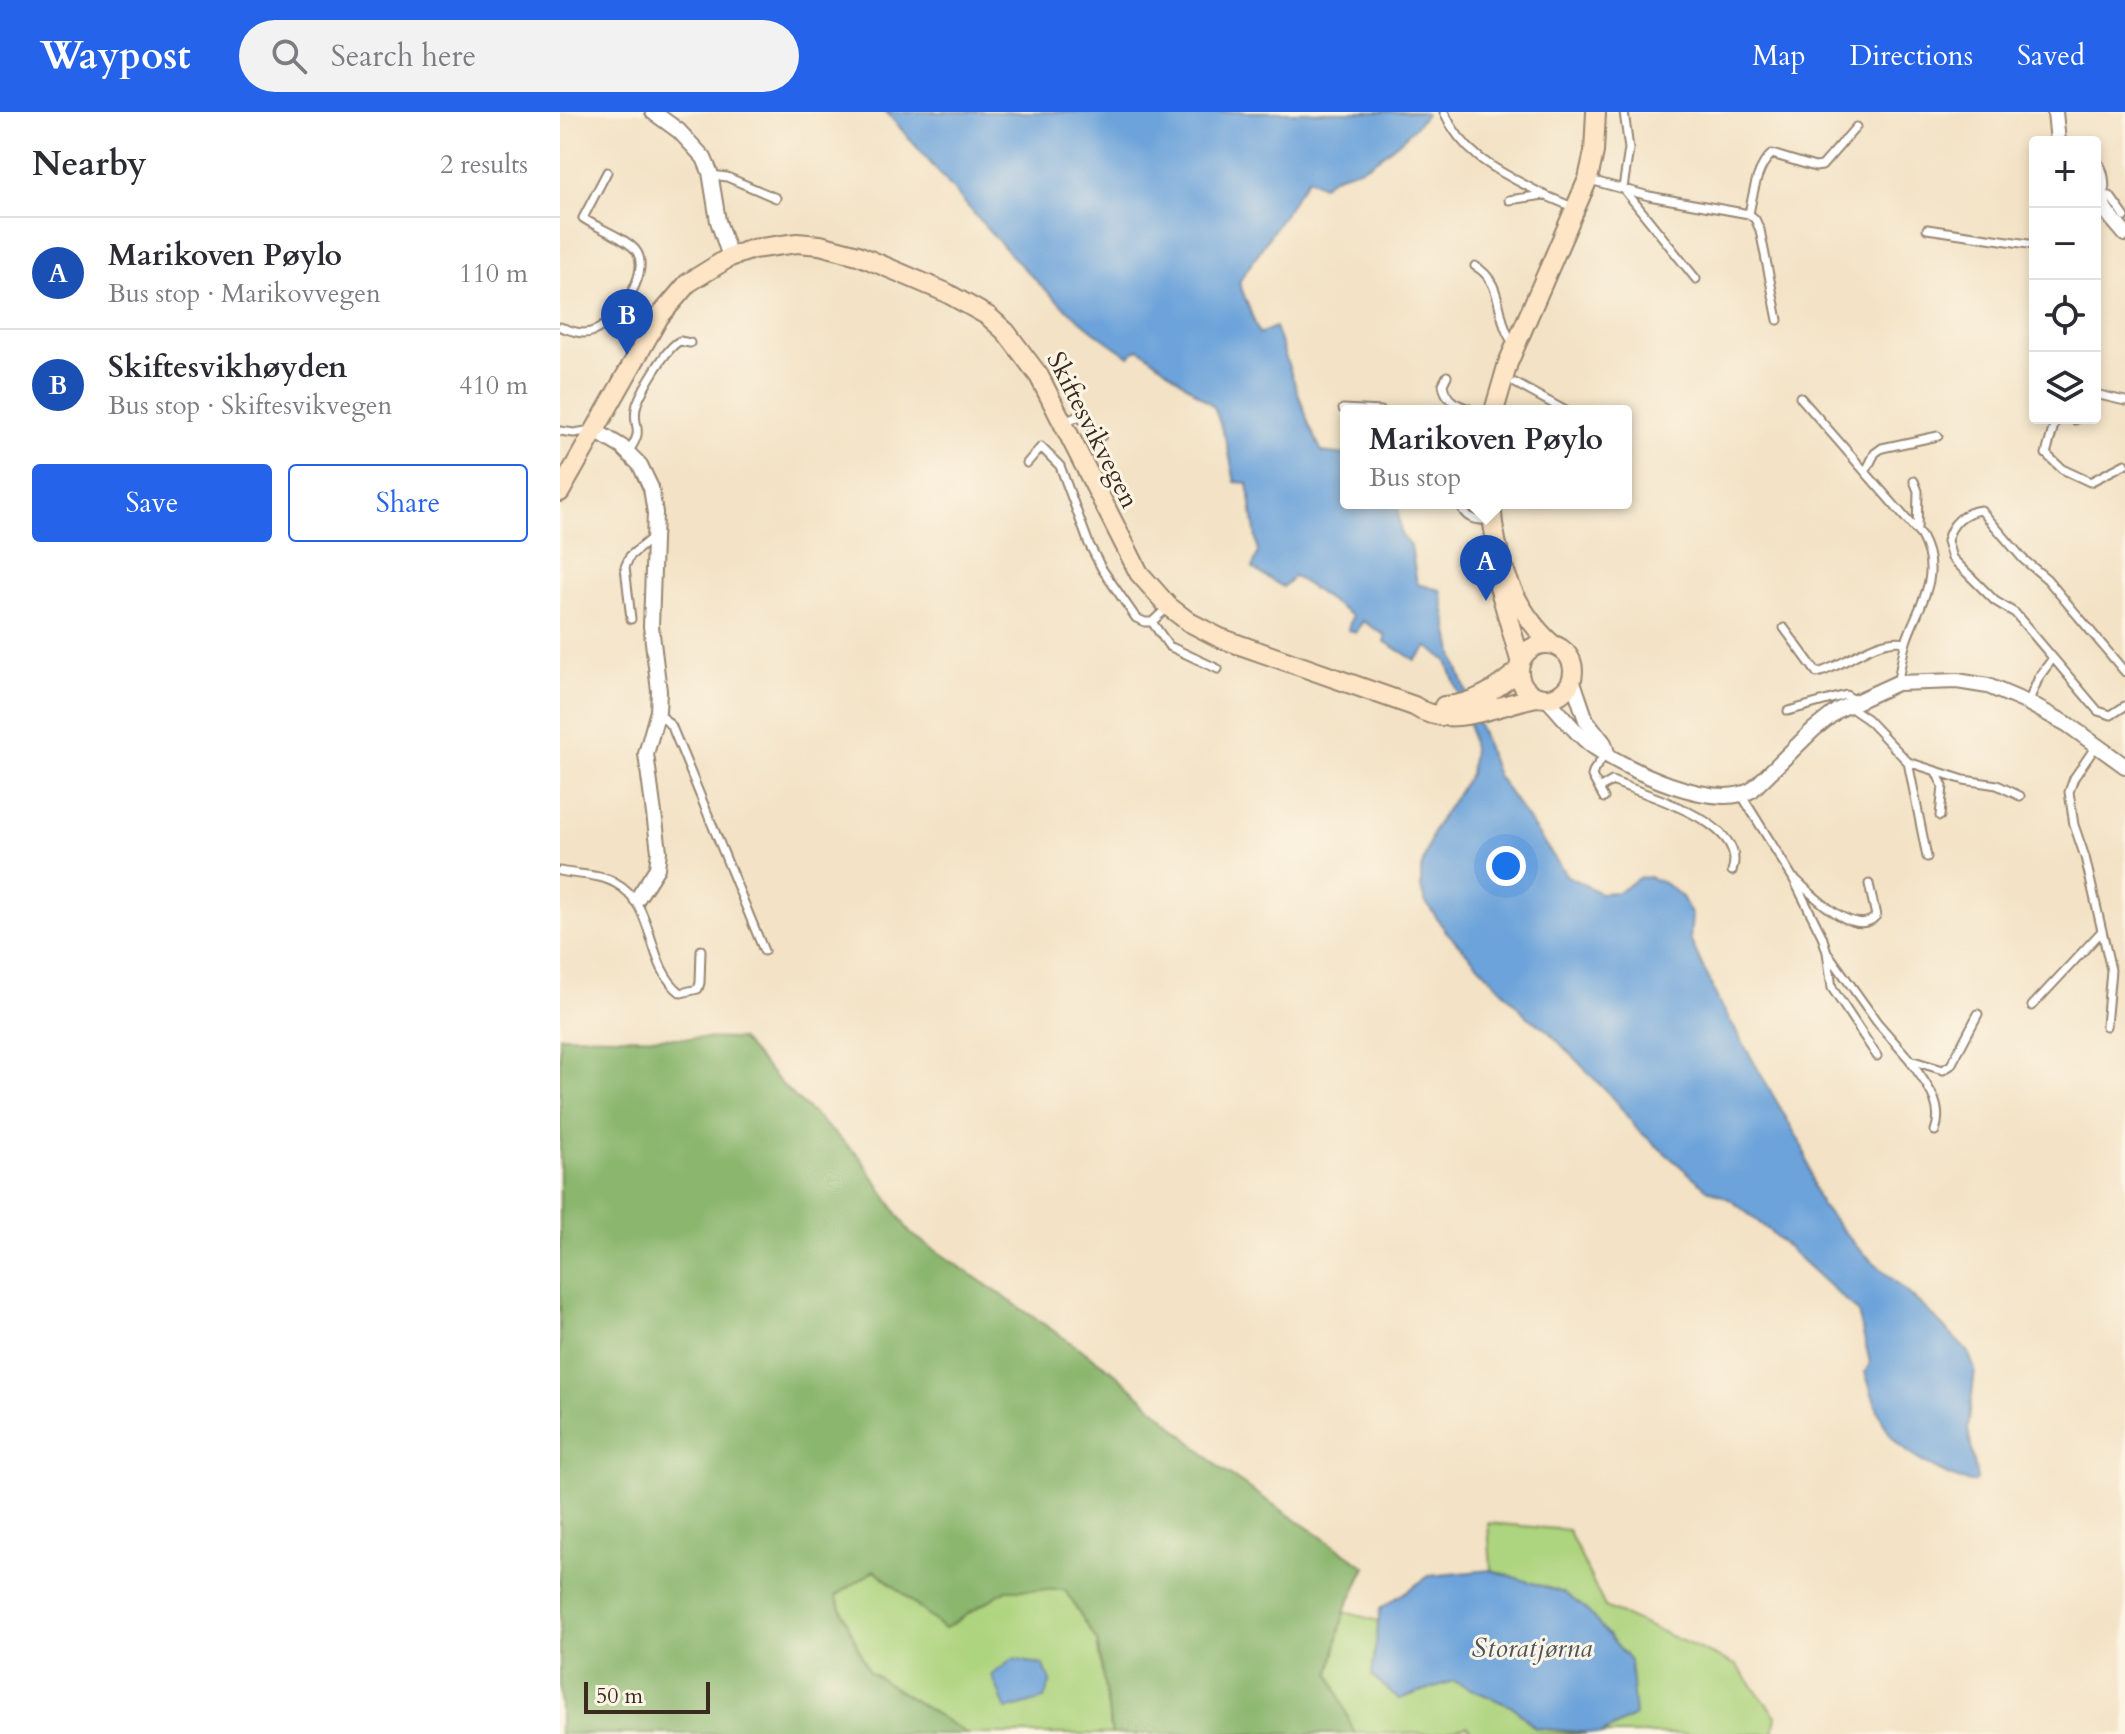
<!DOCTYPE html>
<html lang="en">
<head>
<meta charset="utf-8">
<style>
  body { margin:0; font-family:Cardo,serif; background:#f2f2f3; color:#2b2b33 }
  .controls { position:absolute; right:24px; top:24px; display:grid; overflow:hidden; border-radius:8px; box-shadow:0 4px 12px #0003 }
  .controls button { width:72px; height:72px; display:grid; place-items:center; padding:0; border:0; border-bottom:2px solid #e1e1e2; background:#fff; color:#2b2b33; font:40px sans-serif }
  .scale { position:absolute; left:24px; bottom:20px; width:126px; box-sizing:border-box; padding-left:8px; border:4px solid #3b2a1e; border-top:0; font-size:22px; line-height:28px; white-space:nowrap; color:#3b2a1e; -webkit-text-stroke:6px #fcf5e5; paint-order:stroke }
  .you { position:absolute; left:946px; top:754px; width:28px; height:28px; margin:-20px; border:6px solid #fff; border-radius:50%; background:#1a73e8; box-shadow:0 0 0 12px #1a73e833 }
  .badge { display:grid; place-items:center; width:52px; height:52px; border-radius:50%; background:#2563eb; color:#fff; font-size:26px; font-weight:700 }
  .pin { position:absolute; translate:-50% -66px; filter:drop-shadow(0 2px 4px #0008) }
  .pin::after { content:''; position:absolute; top:42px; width:28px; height:24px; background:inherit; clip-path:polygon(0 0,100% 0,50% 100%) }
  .popup { position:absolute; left:780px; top:293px; width:292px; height:104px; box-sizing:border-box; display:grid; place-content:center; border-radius:8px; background:#fff; filter:drop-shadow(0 2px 6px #0005); font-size:26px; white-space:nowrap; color:#7c7c81 }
  .popup b { font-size:30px; color:#2b2b33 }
  .popup::after { content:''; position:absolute; left:50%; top:100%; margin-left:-16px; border:16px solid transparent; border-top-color:#fff }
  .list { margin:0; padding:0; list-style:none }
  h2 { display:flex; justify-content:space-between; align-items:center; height:104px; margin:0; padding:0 32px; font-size:34px }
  h2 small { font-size:26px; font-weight:400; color:#7c7c81 }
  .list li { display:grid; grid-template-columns:52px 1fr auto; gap:24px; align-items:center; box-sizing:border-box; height:112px; padding:0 32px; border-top:2px solid #e1e1e2 }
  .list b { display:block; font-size:30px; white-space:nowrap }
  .list p { margin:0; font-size:26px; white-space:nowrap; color:#7c7c81 }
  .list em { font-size:26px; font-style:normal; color:#7c7c81 }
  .actions { display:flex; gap:16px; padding:24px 32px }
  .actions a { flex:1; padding:18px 0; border:2px solid #2563eb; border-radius:8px; text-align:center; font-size:28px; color:#2563eb }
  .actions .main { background:#2563eb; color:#fff }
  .icon { flex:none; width:44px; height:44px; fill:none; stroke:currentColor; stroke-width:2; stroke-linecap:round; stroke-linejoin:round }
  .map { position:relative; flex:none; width:1565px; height:1622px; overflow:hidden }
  header { display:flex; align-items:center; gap:48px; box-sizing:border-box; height:112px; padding:0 40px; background:#2563eb; color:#fff }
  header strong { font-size:38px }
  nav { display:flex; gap:44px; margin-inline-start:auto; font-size:28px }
  .search { width:560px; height:72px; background:#f2f2f3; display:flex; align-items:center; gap:20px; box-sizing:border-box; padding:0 28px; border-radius:44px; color:#7c7c81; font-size:30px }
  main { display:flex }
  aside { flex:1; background:#fff }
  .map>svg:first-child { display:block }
  .green { fill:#add47e; stroke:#747f4e; stroke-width:2 }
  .forest { fill:#8ab66d; stroke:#627046; stroke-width:2 }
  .water { fill:#6ca3da; stroke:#54667c; stroke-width:2 }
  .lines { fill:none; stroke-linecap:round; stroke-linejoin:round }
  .service-casing { stroke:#978672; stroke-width:11 }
  .minor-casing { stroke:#978672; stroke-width:18 }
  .secondary-casing { stroke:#978672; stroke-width:22 }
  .service { stroke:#fff; stroke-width:7 }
  .minor { stroke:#fff; stroke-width:14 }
  .secondary { stroke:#fde5c5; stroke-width:18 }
  .labels { text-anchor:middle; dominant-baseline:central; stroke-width:6; stroke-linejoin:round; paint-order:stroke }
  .street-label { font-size:26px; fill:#3b2a1e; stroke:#fcf5e5 }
  .water-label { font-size:28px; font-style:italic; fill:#4c5460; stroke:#fcf5e5 }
</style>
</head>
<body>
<header>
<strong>Waypost</strong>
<div class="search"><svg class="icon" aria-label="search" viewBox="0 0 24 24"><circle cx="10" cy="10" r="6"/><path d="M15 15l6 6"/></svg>Search here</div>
<nav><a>Map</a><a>Directions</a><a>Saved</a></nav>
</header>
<main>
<aside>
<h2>Nearby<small>2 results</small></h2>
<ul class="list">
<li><span class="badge" style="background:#1a4fb4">A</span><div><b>Marikoven Pøylo</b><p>Bus stop · Marikovvegen</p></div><em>110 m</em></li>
<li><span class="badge" style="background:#1a4fb4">B</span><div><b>Skiftesvikhøyden</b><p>Bus stop · Skiftesvikvegen</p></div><em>410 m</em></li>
</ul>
<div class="actions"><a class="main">Save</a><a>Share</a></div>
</aside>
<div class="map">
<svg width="1565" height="1622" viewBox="0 0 1565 1622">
  <rect width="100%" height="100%" fill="#fcf5e5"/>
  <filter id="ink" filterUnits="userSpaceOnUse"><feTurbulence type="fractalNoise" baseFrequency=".0125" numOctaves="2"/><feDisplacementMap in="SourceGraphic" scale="16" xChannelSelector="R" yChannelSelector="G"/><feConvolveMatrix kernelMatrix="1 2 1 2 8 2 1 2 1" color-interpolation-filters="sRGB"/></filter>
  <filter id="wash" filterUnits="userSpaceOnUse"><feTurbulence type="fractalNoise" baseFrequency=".006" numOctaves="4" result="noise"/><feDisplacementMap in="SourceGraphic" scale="32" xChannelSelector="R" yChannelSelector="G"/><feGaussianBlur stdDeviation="1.8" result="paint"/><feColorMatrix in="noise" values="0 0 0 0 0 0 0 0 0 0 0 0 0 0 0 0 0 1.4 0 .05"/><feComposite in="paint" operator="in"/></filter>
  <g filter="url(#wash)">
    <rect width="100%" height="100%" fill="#f3e2c5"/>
    <!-- green -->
    <path class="green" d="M 928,1411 L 1008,1418 L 1045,1495 L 1176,1553 L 1216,1604 L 1213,1622 L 1041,1622 L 1075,1604 L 1004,1481 L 931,1458 Z
      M 315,1458 L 384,1517 L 446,1478 L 505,1478 L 537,1529 L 552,1622 L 407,1622 L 308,1559 L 276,1484 Z
      M 784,1500 L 819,1509 L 812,1564 L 838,1586 L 893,1569 L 955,1596 L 975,1616 L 1026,1622 L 912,1622 L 908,1614 L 875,1622 L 794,1621 L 770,1562 Z"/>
    <!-- forest -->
    <path class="forest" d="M 0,924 L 180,927 L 228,979 L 300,1045 L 350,1121 L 554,1260 L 662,1358 L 806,1455 L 784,1500 L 770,1562 L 795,1622 L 552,1622 L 537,1529 L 505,1478 L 446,1478 L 384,1517 L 315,1458 L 276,1484 L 308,1559 L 407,1622 L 0,1622 Z"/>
    <!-- water -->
    <path class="water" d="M 326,0 L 864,0 L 866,2 C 851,21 828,40 808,53 C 791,63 776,59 762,74 L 748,66 L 679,170 L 699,222 L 715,215 L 750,315 L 762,340 L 786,343 L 786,391 L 842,391 L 838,398 L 841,423 L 851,434 L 857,472 L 881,478 L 894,546 L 937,663 L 1007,764 L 1040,781 L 1058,780 L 1079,766 L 1090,765 L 1106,772 L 1122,785 L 1132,804 L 1130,827 L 1158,888 L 1244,1037 L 1254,1076 L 1261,1093 L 1297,1135 L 1369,1200 L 1408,1240 L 1415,1258 L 1408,1317 L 1417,1367 L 1415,1370 C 1401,1370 1387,1363 1374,1356 C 1325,1333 1321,1308 1305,1260 L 1310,1251 L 1298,1200 L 1211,1120 L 1171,1088 L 1147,1077 L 1077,1017 L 1054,987 L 988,919 L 968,905 L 885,818 L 865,789 L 861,776 L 861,757 L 874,717 L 910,662 L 913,637 L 908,608 L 887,549 L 868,535 L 855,548 L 824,529 L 826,524 L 803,509 L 796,521 L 788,518 L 792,504 L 734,464 L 723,475 L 692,456 L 698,441 L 688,371 L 675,370 L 667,331 L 654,295 L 587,242 L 578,237 L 569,244 C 471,182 403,85 326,0 Z
      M 931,1458 L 1004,1481 L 1025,1496 L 1070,1549 L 1075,1604 L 1041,1622 L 975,1616 L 955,1596 L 893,1569 L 839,1587 L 812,1564 L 820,1497 L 869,1464 Z
      M 453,1547 L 483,1553 L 491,1569 L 484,1587 L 446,1598 L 432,1563 Z"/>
  </g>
  <g filter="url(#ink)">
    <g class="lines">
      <defs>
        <path id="service" d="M 884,0 C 905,47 942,60 984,83
          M 1064,0 L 1069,37 L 1063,76 L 1136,167
          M 151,63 L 167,65 L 216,86
          M 1030,68 L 1089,84 L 1189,102 C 1193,83 1196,55 1212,42 L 1255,55 L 1262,54 L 1296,15
          M 1550,84 L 1565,105
          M 949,88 L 984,83 L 1015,96
          M 1189,102 L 1195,107 L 1200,118 L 1218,208
          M 1535,105 L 1545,97
          M 1367,117 L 1475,133
          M 915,154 C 946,171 934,210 955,233
          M 0,215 C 10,218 20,223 31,220 C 55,213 91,163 77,140 C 69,127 37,116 23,106 L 47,60
          M 887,264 L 883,272 C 885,290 900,294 915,299
          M 955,271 L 1006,299
          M 1535,282 L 1565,289
          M 1240,285 L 1361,424 C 1383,464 1360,490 1347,527 C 1342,541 1341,557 1337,571
          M 783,297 L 821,299
          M 1496,306 L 1486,342 L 1502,357 L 1530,370 L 1565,352
          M 1511,306 L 1515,308
          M 505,310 L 518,304 L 542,324
          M 0,319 L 14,321 L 32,318
          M 68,340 C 87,315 70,315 77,292 C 82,278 107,234 120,229 L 130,231
          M 467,351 L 481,335 L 500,354 L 529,432 L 542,457 L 576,506 L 585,510 L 592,510 L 608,495
          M 1306,359 L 1315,341 L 1322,336 L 1378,324
          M 1354,369 L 1358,379 L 1357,419
          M 900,391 C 904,407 915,409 930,408
          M 71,507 L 65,455 L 70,444 L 93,425
          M 592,510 L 609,534 L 658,557
          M 1224,516 L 1257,561 C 1286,554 1315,524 1346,530
          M 1565,560 L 1487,467 L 1463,447 L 1421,398 C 1404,400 1391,411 1387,429 L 1392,446 L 1435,489 L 1455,501 L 1538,599 L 1551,603 L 1565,594
          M 1468,591 L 1479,565 L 1493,546
          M 1288,594 L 1307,607 L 1348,650 L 1404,668 L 1437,673 L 1460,684
          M 1228,599 L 1286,583 L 1296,589
          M 99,601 L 112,615 L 204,839
          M 1536,634 L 1514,666 L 1509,680 L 1514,713 L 1525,745 L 1551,858 L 1546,914
          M 1348,650 L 1367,745
          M 1377,662 L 1383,674 L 1380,704
          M 1039,677 L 1052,669 C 1084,683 1190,710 1172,759
          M 1182,684 L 1233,766 L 1262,824 L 1267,840 L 1272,876 L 1317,944
          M 1044,686 L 1032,664 L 1034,658 L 1045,643
          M 0,759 C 18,763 40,762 55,771 C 98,794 84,852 121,881 L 138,877 L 140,871 L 141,838
          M 1235,767 C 1251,781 1295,828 1316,804 L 1309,772
          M 1267,840 L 1317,910 L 1350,948 L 1383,958 L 1391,953 L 1418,902
          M 1472,894 L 1541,820
          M 1351,950 C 1365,971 1385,992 1375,1019"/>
        <path id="minor" d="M 93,0 L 119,19 L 144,46 L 150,60 L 158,109 L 170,145
          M 1495,0 L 1498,30
          M 1537,55 C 1544,67 1539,81 1544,95 C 1548,104 1559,114 1565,122
          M 34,318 L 62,335 L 80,353 L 91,376 L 95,401 L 91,514 L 99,579 L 98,599 L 86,642 L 99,739 L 97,756 L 77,787
          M 1012,567 L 1026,608 L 1044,631 L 1047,641
          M 986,586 C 1001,601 1016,623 1034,635 C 1068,658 1153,699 1192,678 L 1253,618 L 1278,598 L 1337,571 L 1397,569 L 1428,574 L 1468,591 L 1507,612 L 1565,654"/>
        <path id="secondary" d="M 934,299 L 948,251 L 1028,67 L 1034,40 L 1036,0
          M 0,380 L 99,205 L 128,171 L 170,145 L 193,137 L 237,131 L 260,133 L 298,143 L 385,180 L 428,204 L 446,220 L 479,264 L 579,461 L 608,494 L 629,510 L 660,526 L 854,594 C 890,619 939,592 977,585
          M 931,391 C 934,443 953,498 993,533
          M 936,464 L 960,548
          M959 559a27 27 0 1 1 54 0a27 27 0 1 1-54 0Z
          M 884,594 C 914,593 937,577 959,558"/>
      </defs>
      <!-- service casing -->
      <use href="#service" class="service-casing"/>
      <!-- minor casing -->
      <use href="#minor" class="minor-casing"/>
      <!-- secondary casing -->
      <use href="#secondary" class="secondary-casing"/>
      <!-- service -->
      <use href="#service" class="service"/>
      <!-- minor -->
      <use href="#minor" class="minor"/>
      <!-- secondary -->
      <use href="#secondary" class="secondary"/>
    </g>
  </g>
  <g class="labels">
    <!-- street labels -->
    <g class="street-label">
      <text transform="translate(533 318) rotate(63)">Skiftesvikvegen</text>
    </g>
    <!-- water labels -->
    <g class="water-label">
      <text x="972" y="1536">Storatjørna</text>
    </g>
  </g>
</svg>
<div class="controls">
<button>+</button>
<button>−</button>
<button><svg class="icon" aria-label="locate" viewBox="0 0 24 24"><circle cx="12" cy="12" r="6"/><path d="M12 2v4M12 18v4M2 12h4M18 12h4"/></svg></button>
<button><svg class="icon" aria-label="layers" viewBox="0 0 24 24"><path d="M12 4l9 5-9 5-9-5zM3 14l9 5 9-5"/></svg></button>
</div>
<div class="scale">50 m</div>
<div class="you"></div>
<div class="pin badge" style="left:926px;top:489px;background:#1a4fb4">A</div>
<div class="popup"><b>Marikoven Pøylo</b>Bus stop</div>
<div class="pin badge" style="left:67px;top:243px;background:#1a4fb4">B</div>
</div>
</main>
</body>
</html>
